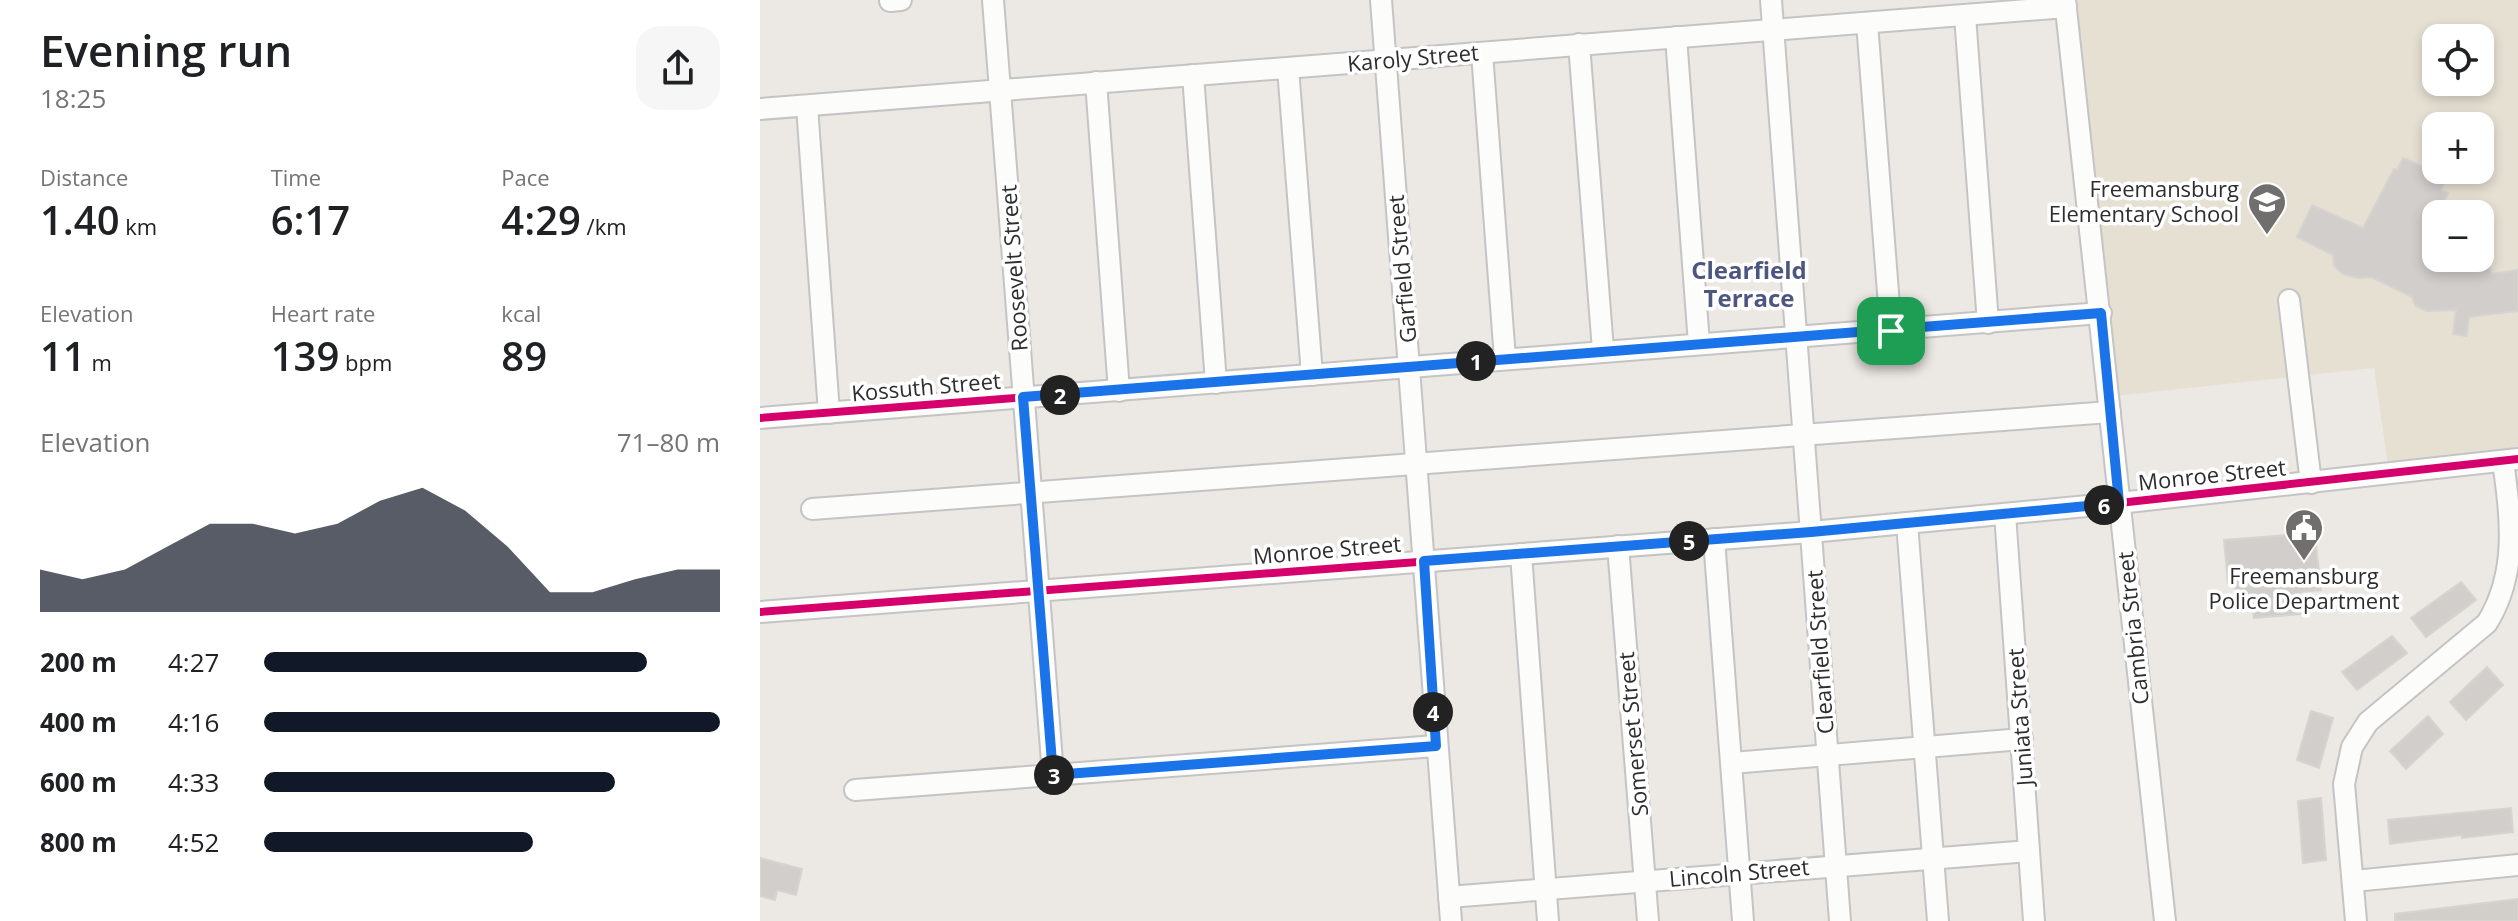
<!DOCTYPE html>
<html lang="en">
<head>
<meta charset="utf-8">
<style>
  :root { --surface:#fff; --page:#f6f6f6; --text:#202124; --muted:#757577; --accent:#111827 }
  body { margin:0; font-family:"Open Sans",sans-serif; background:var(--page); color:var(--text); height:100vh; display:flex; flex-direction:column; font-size:30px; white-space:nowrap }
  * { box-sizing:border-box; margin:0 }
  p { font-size:26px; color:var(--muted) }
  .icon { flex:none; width:44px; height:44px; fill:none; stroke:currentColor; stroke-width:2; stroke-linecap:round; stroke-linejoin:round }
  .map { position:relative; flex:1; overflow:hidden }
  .panel { display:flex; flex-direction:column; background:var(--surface); width:760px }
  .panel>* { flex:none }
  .buttons { position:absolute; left:1662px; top:24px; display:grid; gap:16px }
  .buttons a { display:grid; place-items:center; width:72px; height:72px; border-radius:16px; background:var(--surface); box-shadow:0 4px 12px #0003; font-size:40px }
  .pin { position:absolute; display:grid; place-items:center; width:68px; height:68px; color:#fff; margin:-34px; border-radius:16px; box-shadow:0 4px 12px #0006 }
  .km { position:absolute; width:40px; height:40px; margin:-20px; border-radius:50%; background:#222; color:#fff; font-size:22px; line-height:40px; text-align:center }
  .round { display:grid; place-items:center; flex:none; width:84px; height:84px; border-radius:24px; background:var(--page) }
  .head { display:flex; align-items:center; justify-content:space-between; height:136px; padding:0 40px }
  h1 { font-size:44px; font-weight:600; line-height:60px }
  .metrics { display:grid; grid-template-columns:repeat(3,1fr); gap:12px; height:136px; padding:8px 40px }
  .metrics div { display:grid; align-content:center }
  .metrics b { font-size:40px; font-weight:600 }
  .metrics small { font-size:22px; font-weight:400 }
  .metrics p { font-size:22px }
  .chart { height:224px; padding:16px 40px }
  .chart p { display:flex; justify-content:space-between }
  .chart svg { width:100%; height:144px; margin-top:8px; fill:var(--accent); opacity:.7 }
  ul { padding:0 40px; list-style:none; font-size:26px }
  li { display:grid; grid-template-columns:128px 96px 1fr; align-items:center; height:60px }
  li i { height:20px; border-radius:10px; background:var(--accent) }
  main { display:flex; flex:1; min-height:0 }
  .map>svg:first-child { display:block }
  .education { fill:#e6e0d3; fill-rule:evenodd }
  .building { fill:#d1cecb; stroke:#d7d4d0; stroke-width:2 }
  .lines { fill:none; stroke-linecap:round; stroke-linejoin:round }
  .minor-casing { stroke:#c5c4c5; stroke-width:24 }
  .minor { stroke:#fcfcfb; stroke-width:20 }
  .cycleway-casing { stroke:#fff; stroke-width:13 }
  .cycleway { stroke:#d6006c; stroke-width:8 }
  .route-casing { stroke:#fff; stroke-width:16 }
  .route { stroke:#1a73e8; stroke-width:10 }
  .labels { text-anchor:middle; stroke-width:7; stroke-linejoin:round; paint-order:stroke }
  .street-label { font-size:22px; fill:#2e2e2e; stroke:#fff }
  .poi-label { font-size:22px; fill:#2e2e2e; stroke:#fff; text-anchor:end }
  .neighbourhood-label { font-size:24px; font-weight:bold; fill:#4d5680; stroke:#fff }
</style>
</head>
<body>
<main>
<section class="panel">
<div class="head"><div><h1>Evening run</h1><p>18:25</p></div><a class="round"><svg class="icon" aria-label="share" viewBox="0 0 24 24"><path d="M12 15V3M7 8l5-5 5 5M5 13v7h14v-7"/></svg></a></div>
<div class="metrics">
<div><p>Distance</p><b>1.40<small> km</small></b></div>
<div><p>Time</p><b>6:17</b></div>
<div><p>Pace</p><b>4:29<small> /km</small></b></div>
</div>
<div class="metrics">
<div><p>Elevation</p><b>11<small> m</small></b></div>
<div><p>Heart rate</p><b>139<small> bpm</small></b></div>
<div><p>kcal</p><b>89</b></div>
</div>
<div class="chart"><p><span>Elevation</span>71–80 m</p>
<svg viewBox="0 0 160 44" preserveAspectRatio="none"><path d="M0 44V31L10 34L20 31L30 24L40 17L50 17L60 20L70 17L80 10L90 6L100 13L110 24L120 38L130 38L140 34L150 31L160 31V44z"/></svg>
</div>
<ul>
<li><b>200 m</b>4:27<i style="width:84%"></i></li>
<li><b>400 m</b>4:16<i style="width:100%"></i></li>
<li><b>600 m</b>4:33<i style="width:77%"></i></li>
<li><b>800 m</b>4:52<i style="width:59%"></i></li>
</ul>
</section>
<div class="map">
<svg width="1758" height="921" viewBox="0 0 1758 921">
  <rect width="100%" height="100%" fill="#ece8e4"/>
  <path class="education" d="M1315,0H1758V451L1628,465L1614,368L1355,396ZM1676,38H1720V82H1676ZM1676,126H1720V170H1676ZM1676,214H1720V258H1676Z"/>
  <g class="building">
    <polygon points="1643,158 1687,177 1681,190 1688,193 1668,233 1673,235 1665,257 1691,268 1695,258 1729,258 1731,274 1758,270 1758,311 1709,317 1707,336 1693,334 1696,310 1666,311 1655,305 1652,297 1611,277 1598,278 1583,274 1574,266 1573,255 1537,237 1552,205 1603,228 1634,169 1637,170"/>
    <polygon points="1554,527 1561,590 1540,592 1542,614 1494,618 1490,597 1476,598 1475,583 1468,583 1464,540 1529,535 1528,530"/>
    <polygon points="1701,582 1716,600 1666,637 1651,618"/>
    <polygon points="1632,636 1647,653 1597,690 1582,672"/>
    <polygon points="1727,667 1743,685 1706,720 1690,702"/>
    <polygon points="1551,711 1573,718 1559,768 1537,760"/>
    <polygon points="1668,716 1683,734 1646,769 1630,751"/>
    <polygon points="1561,798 1566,860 1543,863 1538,801"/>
    <polygon points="1751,808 1753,832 1702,838 1702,835 1630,844 1628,820"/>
    <polygon points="0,858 42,869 36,895 17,890 15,900 0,896"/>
    <polygon points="1758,899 1758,921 1635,921 1635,914"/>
  </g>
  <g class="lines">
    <g class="minor-casing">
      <g id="minor">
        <polyline points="233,0 293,775"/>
        <polyline points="621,0 691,921"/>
        <polyline points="1011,0 1080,921"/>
        <polyline points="1305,0 1405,921"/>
        <polyline points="130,1 141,0"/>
        <polyline points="1205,16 1228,323"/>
        <polyline points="1107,23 1131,331"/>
        <polyline points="916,37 939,344"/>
        <polyline points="819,44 843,350"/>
        <polyline points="722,53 745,359"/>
        <polyline points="528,68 552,375"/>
        <polyline points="433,75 456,383"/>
        <polyline points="336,82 359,391"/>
        <polyline points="47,106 69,413"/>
        <polyline points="0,109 1306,7"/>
        <polyline points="1529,300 1551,483"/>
        <polyline points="0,418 1341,313"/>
        <polyline points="52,509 1350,412"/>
        <polyline points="1245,514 1274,921"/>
        <polyline points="1147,523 1178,921"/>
        <polyline points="954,539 983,921"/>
        <polyline points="858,546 888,921"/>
        <polyline points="761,554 788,921"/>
        <polyline points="0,612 1051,532 1359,503 1758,459"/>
        <polyline points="972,763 1262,739"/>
        <polyline points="95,790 676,746"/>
        <polyline points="1594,881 1758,865"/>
        <polyline points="689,897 1269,851"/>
        <path d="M1596,921L1584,784L1592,747L1608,722L1727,623C1758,573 1751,519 1743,461"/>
      </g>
    </g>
    <use href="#minor" class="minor"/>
    <g class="cycleway-casing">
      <g id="cycleway">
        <polyline points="0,418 1341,313"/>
        <polyline points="0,612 1051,532 1359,503 1758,459"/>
      </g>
    </g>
    <use href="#cycleway" class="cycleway"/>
  </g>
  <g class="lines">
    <g class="route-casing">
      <polygon id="route" points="1341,313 1359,503 1051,532 664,561 676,746 293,775 263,397"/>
    </g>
    <use href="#route" class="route"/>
  </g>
  <defs>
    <g id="school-pin" transform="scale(2)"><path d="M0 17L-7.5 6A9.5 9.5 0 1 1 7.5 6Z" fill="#706f6e" stroke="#fff"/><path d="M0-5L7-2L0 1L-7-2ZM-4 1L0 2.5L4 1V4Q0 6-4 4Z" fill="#fff"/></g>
    <g id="civic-pin" transform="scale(2)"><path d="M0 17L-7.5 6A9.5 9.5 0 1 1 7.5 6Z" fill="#706f6e" stroke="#fff"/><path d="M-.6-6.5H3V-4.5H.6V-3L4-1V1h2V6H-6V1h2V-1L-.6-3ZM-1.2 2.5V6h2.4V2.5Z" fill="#fff"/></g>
  </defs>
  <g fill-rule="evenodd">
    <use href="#school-pin" x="1507" y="202"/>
    <use href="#civic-pin" x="1544" y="528"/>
  </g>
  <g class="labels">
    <g class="street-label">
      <text transform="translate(653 58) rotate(-5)" y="8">Karoly Street</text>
      <text transform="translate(254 268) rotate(-94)" y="8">Roosevelt Street</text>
      <text transform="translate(642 269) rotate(-95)" y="8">Garfield Street</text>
      <text transform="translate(166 387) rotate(-5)" y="8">Kossuth Street</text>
      <text transform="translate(1452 475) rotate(-6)" y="8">Monroe Street</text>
      <text transform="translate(567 550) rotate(-5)" y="8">Monroe Street</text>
      <text transform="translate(1373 628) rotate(-96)" y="8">Cambria Street</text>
      <text transform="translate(1060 652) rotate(-94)" y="8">Clearfield Street</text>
      <text transform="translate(1260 717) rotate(-94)" y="8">Juniata Street</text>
      <text transform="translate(873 734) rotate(-95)" y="8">Somerset Street</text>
      <text transform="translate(979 873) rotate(-5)" y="8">Lincoln Street</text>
    </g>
    <g class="poi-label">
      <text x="1479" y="197">Freemansburg<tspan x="1479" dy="25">Elementary School</tspan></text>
      <text x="1544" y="584" text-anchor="middle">Freemansburg<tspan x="1544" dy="25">Police Department</tspan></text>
    </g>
    <g class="neighbourhood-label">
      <text x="989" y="279">Clearfield<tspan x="989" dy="28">Terrace</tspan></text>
    </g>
  </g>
</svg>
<div class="buttons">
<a><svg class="icon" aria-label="locate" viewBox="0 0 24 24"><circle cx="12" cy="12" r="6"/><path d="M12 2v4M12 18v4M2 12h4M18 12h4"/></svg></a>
<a>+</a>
<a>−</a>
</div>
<div class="pin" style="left:1131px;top:331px;background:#1e9e55"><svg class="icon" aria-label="arrive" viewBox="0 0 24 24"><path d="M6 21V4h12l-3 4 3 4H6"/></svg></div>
<b class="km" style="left:716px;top:361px">1</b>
<b class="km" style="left:300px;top:395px">2</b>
<b class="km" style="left:294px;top:775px">3</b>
<b class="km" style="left:673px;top:712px">4</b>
<b class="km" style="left:929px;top:541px">5</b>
<b class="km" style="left:1344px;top:505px">6</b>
</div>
</main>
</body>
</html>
